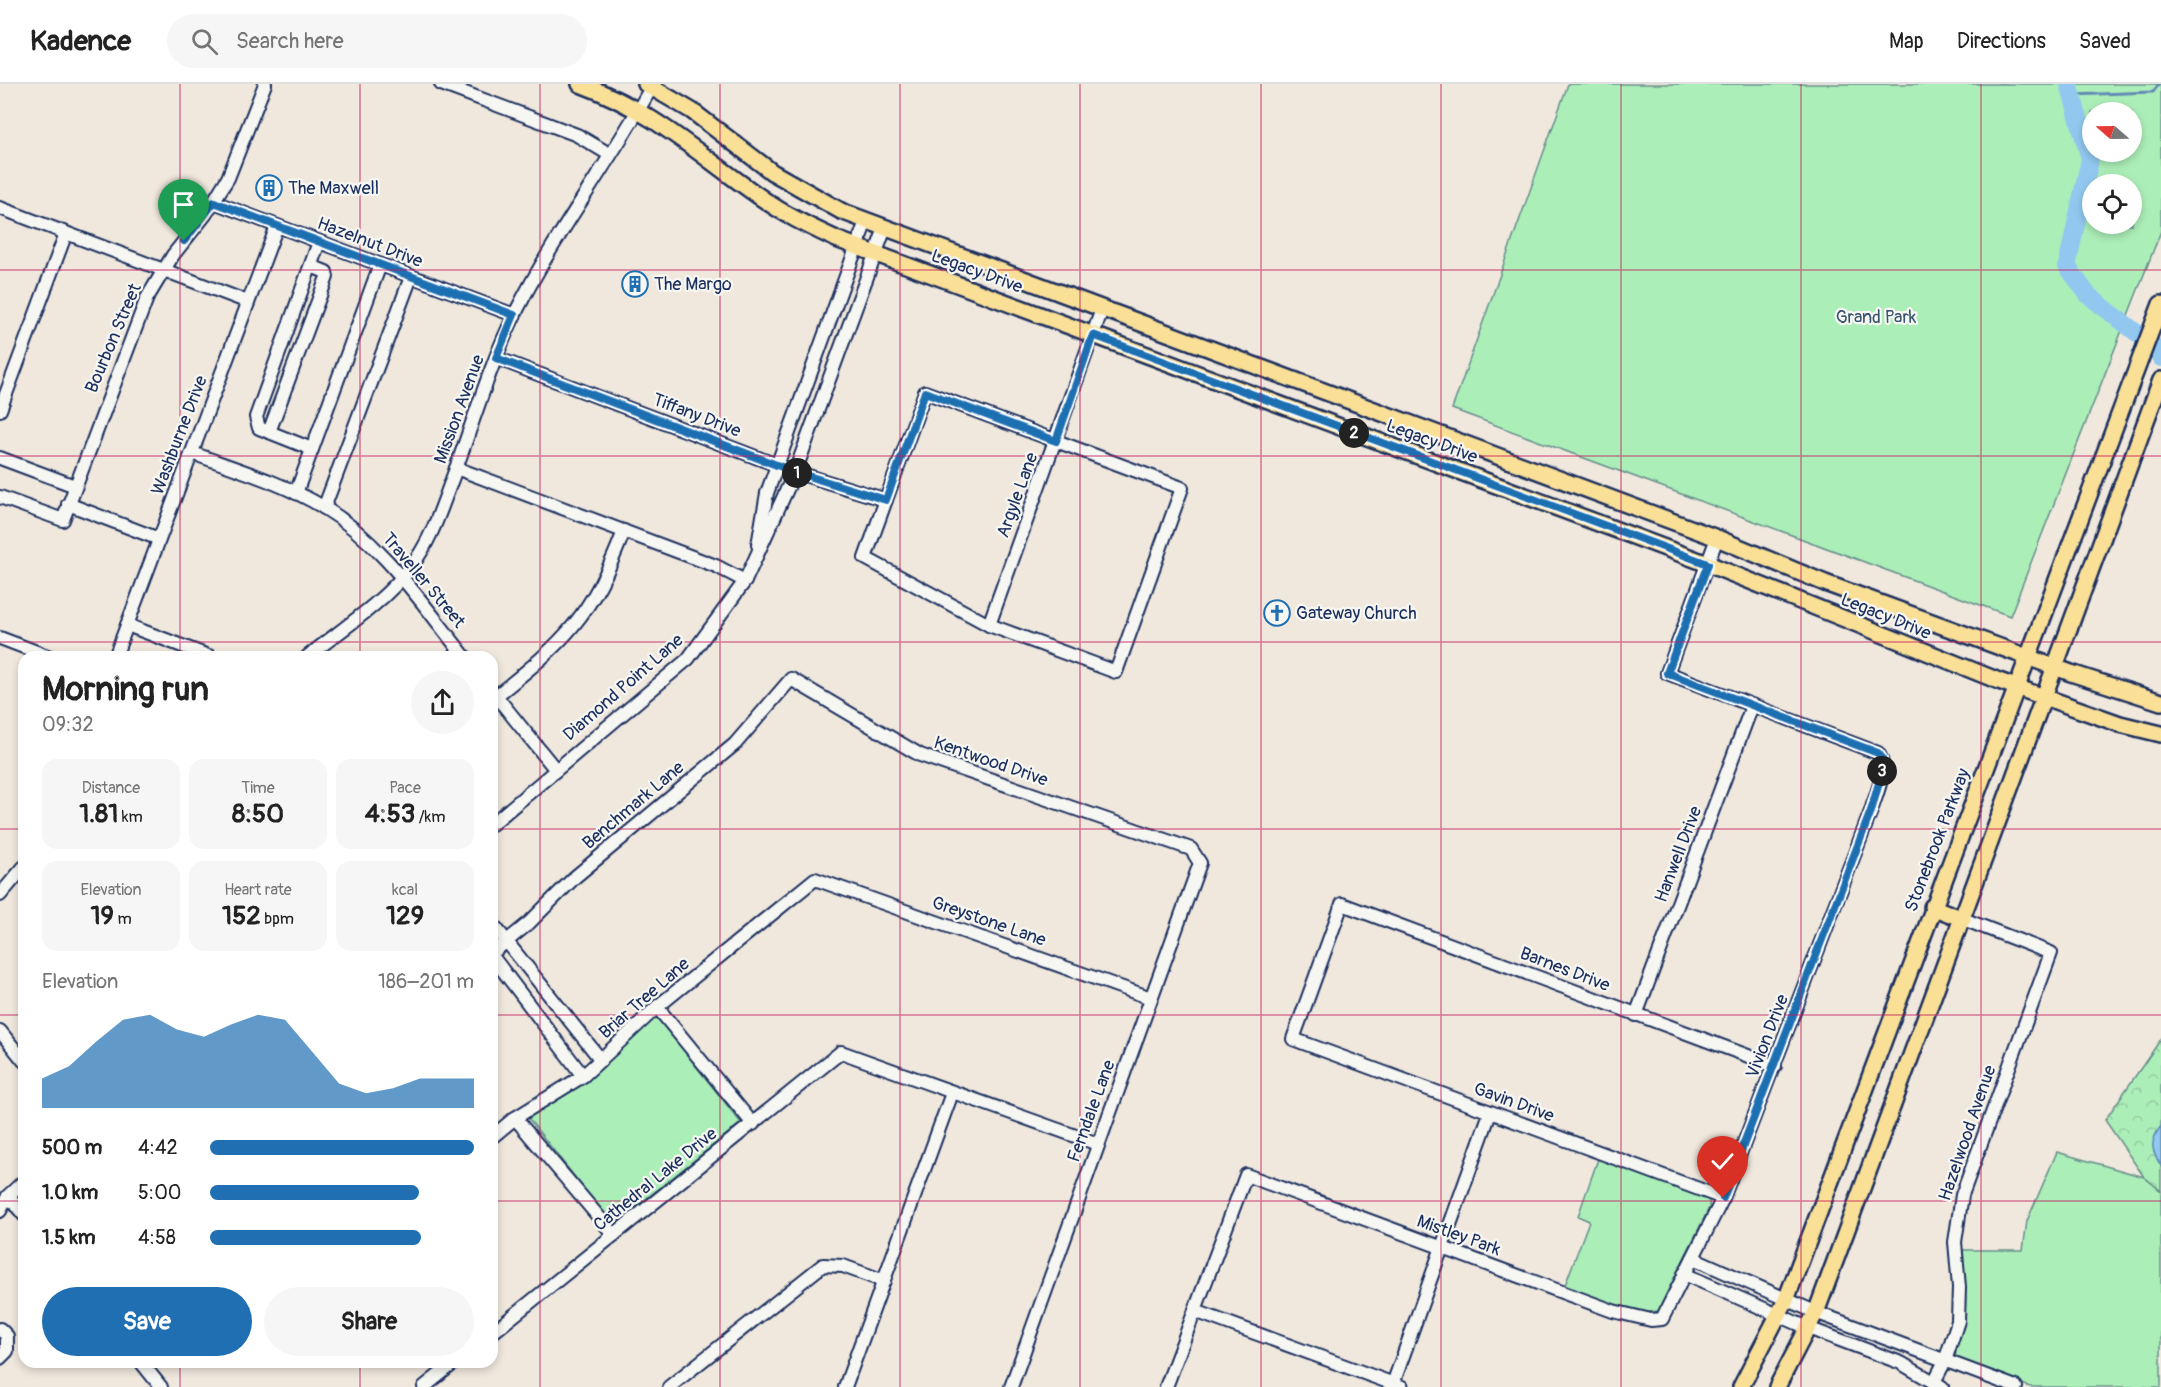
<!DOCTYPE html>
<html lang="en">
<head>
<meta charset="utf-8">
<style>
  :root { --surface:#fff; --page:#f6f6f6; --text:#222; --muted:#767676; --line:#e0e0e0; --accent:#1f6fb2 }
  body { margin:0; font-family:Pangolin,sans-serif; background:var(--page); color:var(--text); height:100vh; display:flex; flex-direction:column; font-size:22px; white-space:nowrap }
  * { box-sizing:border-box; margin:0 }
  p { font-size:20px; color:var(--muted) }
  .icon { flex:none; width:33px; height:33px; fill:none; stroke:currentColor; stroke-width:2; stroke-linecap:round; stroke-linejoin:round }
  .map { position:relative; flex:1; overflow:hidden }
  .details { position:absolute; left:18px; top:567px; width:480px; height:717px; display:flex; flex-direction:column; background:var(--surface); border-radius:18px; box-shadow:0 3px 9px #0003 }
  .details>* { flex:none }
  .needle { width:39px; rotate:290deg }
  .fabs { position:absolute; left:2082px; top:18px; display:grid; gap:12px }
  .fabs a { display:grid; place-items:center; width:60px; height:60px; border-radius:50%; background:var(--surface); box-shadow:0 3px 9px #0003; font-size:30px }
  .pin { position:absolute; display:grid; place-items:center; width:51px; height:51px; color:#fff; margin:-62px -26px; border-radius:50% 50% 50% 0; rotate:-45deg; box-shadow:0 0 6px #0007 }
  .pin .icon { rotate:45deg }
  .km { position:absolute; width:30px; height:30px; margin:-15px; border-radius:50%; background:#222; color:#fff; font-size:16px; line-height:30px; text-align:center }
  .round { display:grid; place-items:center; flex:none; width:63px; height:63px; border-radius:32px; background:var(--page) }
  .overview { display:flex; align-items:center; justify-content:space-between; height:102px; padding:0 24px }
  h1 { font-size:33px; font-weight:700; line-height:45px }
  .figures { display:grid; grid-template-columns:repeat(3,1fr); gap:9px; height:102px; padding:6px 24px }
  .figures div { display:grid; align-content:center; border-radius:15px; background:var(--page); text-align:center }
  .figures b { font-size:26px; font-weight:700 }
  .figures small { font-size:16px; font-weight:400 }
  .figures p { font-size:16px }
  .chart { height:168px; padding:12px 24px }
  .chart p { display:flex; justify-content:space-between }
  .chart svg { width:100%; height:108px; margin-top:6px; fill:var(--accent); opacity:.7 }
  .action { display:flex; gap:12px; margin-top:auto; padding:12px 24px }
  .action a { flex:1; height:69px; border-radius:36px; background:var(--accent); color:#fff; font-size:24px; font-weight:700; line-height:69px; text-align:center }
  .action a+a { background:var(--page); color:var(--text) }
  ul { padding:0 24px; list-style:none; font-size:20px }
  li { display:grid; grid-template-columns:96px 72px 1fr; align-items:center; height:45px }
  li i { height:15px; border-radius:8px; background:var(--accent) }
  header { display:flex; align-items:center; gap:36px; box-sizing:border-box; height:84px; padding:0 30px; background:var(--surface); border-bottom:2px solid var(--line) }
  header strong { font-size:28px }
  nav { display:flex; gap:33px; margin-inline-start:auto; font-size:21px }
  .search { width:420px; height:54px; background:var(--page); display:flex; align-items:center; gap:15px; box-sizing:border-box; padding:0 21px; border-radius:33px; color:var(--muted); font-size:22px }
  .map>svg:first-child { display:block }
  .forest { fill:url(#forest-crowns); stroke:#648e8b; stroke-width:1.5 }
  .park { fill:#aceeb8; stroke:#648e8b; stroke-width:1.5; fill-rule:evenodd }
  .water { fill:#92c8f0; stroke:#628bb6; stroke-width:1.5 }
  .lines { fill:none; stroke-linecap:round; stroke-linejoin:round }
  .stream { stroke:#628bb6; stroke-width:3 }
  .river { stroke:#92c8f0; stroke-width:18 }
  .minor-casing { stroke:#1b2f5e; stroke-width:16 }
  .major-casing { stroke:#1b2f5e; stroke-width:20 }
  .minor { stroke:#f6f6f2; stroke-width:12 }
  .major { stroke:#fadf96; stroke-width:15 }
  .route-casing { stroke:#fff; stroke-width:12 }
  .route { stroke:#1f6fb2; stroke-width:8 }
  .grid { fill:none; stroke:#c2185b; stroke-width:1.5; stroke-opacity:0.55 }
  .labels { text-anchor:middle; stroke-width:4.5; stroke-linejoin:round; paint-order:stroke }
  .poi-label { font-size:18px; fill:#1b2f5e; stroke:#f6f6f2; text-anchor:start }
  .street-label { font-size:18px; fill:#1b2f5e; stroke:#f6f6f2 }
  .park-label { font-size:18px; fill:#385570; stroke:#f6f6f2 }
</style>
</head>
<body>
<header>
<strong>Kadence</strong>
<div class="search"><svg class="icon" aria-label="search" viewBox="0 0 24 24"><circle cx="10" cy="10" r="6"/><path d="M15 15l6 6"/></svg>Search here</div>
<nav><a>Map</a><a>Directions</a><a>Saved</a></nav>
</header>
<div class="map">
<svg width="2161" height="1303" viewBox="0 0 2161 1303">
  <defs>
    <pattern id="forest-crowns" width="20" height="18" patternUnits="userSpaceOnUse" patternTransform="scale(1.5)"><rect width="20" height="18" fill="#aceeb8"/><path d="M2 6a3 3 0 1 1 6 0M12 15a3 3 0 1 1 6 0" fill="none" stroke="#93cca1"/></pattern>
  </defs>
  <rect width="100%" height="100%" fill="#f0e8dd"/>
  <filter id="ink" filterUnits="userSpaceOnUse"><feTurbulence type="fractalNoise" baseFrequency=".0167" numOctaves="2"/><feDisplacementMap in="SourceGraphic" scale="12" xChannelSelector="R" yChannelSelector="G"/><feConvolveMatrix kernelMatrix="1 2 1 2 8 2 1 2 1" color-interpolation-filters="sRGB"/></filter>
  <g filter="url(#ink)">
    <polygon class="forest" points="2161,955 2161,1107 2144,1093 2105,1036"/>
    <g class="park">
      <path d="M1568,0H2161V147L2010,532L1452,325ZM2092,28H2132V68H2092ZM2092,100H2132V140H2092Z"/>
      <polygon points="656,931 741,1039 613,1141 528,1034 598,988"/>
      <path d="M2057,1068L2144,1093L2161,1107V1303H2030L1957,1276C1952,1263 1961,1250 1964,1236C1968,1214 1963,1189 1960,1166H2023L2027,1137Z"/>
      <polygon points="1598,1075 1709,1116 1709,1124 1658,1227 1641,1229 1564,1204 1589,1137 1578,1132"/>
    </g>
    <path class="water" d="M2161,1042V1082C2151,1065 2149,1058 2161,1042Z"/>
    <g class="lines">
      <polyline class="stream" points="2072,11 2153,8 2159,0"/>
      <polyline class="river" points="2069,0 2090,75 2067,182 2088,211 2156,264 2161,274"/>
      <g class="minor-casing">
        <g id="minor">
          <polyline points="441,0 577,51 609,70"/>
          <polyline points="214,118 514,231"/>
          <polyline points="0,124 248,218"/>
          <polyline points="496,274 795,388 886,416"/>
          <polygon points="925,308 1182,404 1116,588 989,541 865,474"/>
          <polyline points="0,326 66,149"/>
          <polyline points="269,348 327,193 326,188 311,182"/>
          <polyline points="312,365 259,344 256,333 319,158"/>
          <path d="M192,369C236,385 283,399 323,423C383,459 422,520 465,573"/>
          <polyline points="0,374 75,402"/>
          <polyline points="456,384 716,482 745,497"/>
          <polyline points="296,409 380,181"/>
          <polyline points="0,413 63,436 147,214 173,171 205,131 228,94 265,0"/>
          <polyline points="68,420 159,455"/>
          <polyline points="324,424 411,193"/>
          <polyline points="758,461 767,409 866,137"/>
          <polyline points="127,541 211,573"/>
          <polyline points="989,541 1102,225"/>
          <polyline points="0,554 50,573"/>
          <polyline points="115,573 277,142"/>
          <path d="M307,573C342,545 383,519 410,484C430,459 440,428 451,398C473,340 490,279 518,224C557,147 610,78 652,2"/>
          <polyline points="492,607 556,686"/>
          <path d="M496,612C565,557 592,532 624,447"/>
          <polyline points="492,740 688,575 745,497 795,388 885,144"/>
          <polyline points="0,811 24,783"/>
          <polyline points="492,839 601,976"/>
          <polyline points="492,869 529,839 575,793 735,660 791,595 920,671 1191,765 1200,779 1011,1303"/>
          <polyline points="492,872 583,992"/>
          <polyline points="657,923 753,1040"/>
          <polyline points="1636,931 1752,622"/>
          <polyline points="0,947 24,977"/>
          <polyline points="515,1034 614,1151"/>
          <polyline points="492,1053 515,1034 583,992 657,923 815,795 1151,914"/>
          <polyline points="8,1112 24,1131"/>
          <polyline points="1723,1114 1293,955 1342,820 1775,982"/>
          <polyline points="0,1127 8,1112 24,1097"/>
          <polyline points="1693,1174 1815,1228 2016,1303"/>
          <polyline points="1684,1190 1808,1244 1901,1279 1942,1303"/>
          <polyline points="1195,1227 1402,1303"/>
          <polyline points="0,1245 7,1252 7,1267 0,1274"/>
          <polyline points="492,1249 841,968 1098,1060"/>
          <polyline points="141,1278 161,1303"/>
          <polyline points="1934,1298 1945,1277 1958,1237 1959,1203 1955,1158 1962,1111 2051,869 1963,835"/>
          <polyline points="1393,1300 1490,1029"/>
          <polyline points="424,1303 455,1278"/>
          <polyline points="669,1303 823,1181 843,1182 884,1197"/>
          <polyline points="845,1303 952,1009"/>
          <path d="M1166,1303L1246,1091L1613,1227L1651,1236L1662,1235L1723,1114L1871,727C1876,710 1889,685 1878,669L1667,589L1717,454"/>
        </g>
      </g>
      <g class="major-casing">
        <g id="major">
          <path d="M580,0C655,27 700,72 763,115C785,131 811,143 836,155L1708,480L1999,597L2120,640L2161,650"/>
          <polyline points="646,0 692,27 772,88 841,127 1717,454 1825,499 2071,589 2161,618"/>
          <polyline points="1932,823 1963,835"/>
          <polyline points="1741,1303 1786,1216 2161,220"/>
          <polyline points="1777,1303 1817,1226 2161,296"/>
        </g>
      </g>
      <use href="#minor" class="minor"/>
      <use href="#major" class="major"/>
    </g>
  </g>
  <g class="lines" filter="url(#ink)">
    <g class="route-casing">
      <polyline id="route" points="184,157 214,118 514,231 496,274 795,388 886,416 925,308 1056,357 1093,251 1708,480 1667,589 1878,669 1882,674 1882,688 1871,727 1723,1114"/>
    </g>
    <use href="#route" class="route"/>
  </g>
  <path class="grid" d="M180,0V573M360,0V573M540,0V1303M720,0V1303M900,0V1303M1080,0V1303M1261,0V1303M1441,0V1303M1621,0V1303M1801,0V1303M1981,0V1303M0,186H2161M0,372H2161M0,558H2161M0,745H24M492,745H2161M0,931H24M492,931H2161M0,1117H24M492,1117H2161M180,1278V1303M360,1278V1303"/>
  <defs>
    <g id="building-ring" transform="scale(1.35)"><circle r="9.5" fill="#f6f6f2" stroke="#1f6fb2" stroke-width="1.5"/><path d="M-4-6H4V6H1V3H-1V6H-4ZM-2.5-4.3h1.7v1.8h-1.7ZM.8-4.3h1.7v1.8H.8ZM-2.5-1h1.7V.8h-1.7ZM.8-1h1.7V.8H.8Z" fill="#1f6fb2"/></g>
    <g id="church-ring" transform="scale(1.35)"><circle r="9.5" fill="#f6f6f2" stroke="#1f6fb2" stroke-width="1.5"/><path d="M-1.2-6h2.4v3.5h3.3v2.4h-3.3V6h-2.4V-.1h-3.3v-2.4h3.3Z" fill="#1f6fb2"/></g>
  </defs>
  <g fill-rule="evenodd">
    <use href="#building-ring" x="269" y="104"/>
    <use href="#building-ring" x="635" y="200"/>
    <use href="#church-ring" x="1277" y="529"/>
  </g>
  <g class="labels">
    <g class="poi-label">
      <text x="288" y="110">The Maxwell</text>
      <text x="654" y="206">The Margo</text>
      <text x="1296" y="535">Gateway Church</text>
    </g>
    <g class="street-label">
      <text transform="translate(370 158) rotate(21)" y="6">Hazelnut Drive</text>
      <text transform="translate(977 187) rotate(20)" y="6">Legacy Drive</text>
      <text transform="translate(113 254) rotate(-67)" y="6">Bourbon Street</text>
      <text transform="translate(459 325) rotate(-70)" y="6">Mission Avenue</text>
      <text transform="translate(697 331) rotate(21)" y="6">Tiffany Drive</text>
      <text transform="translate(179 351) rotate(-69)" y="6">Washburne Drive</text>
      <text transform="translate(1432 357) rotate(20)" y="6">Legacy Drive</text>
      <text transform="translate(1017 411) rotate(-70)" y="6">Argyle Lane</text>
      <text transform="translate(424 496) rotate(50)" y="6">Traveller Street</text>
      <text transform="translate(1886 532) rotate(22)" y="6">Legacy Drive</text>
      <text transform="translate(623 603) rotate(-41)" y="6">Diamond Point Lane</text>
      <text transform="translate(991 677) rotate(19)" y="6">Kentwood Drive</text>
      <text transform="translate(633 721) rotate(-40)" y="6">Benchmark Lane</text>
      <text transform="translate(1937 756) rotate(-69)" y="6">Stonebrook Parkway</text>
      <text transform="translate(1678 770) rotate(-69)" y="6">Hanwell Drive</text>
      <text transform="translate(989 837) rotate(19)" y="6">Greystone Lane</text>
      <text transform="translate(1565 885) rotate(21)" y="6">Barnes Drive</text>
      <text transform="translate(644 914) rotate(-41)" y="6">Briar Tree Lane</text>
      <text transform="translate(1767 952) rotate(-69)" y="6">Vivion Drive</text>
      <text transform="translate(1514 1018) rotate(20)" y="6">Gavin Drive</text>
      <text transform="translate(1091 1027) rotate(-70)" y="6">Ferndale Lane</text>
      <text transform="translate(1967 1049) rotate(-71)" y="6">Hazelwood Avenue</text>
      <text transform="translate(655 1095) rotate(-39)" y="6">Cathedral Lake Drive</text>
      <text transform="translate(1459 1151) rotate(20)" y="6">Mistley Park</text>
    </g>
    <g class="park-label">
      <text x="1876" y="239">Grand Park</text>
    </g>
  </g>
</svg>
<div class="fabs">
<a><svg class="needle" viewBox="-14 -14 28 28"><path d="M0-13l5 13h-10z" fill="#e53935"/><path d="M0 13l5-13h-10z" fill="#767676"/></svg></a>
<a><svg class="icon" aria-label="locate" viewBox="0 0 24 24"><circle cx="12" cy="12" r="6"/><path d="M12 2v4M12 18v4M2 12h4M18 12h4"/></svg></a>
</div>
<div class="pin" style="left:184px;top:157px;background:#1e9e55"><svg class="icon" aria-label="arrive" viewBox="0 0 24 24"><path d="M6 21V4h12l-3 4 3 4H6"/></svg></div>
<div class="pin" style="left:1723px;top:1114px;background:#d93025"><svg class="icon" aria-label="check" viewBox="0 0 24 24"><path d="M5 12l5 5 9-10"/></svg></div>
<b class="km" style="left:797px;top:389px">1</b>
<b class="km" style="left:1354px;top:349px">2</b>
<b class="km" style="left:1882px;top:687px">3</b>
<section class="details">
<div class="overview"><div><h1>Morning run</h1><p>09:32</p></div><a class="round"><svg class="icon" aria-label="share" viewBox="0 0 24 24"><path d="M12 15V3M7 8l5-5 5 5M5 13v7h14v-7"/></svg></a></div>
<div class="figures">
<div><p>Distance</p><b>1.81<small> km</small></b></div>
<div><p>Time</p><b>8:50</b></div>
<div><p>Pace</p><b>4:53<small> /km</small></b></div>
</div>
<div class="figures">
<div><p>Elevation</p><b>19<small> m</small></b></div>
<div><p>Heart rate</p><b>152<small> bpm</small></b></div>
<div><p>kcal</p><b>129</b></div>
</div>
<div class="chart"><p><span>Elevation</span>186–201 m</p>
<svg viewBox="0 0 160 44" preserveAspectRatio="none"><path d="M0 44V32L10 27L20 17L30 8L40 6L50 12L60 15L70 10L80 6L90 8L100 21L110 34L120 38L130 36L140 32L150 32L160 32V44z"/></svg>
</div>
<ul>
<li><b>500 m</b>4:42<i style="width:100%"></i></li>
<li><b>1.0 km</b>5:00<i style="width:79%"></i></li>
<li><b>1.5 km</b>4:58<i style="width:80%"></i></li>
</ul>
<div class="action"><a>Save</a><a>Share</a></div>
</section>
</div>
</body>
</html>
